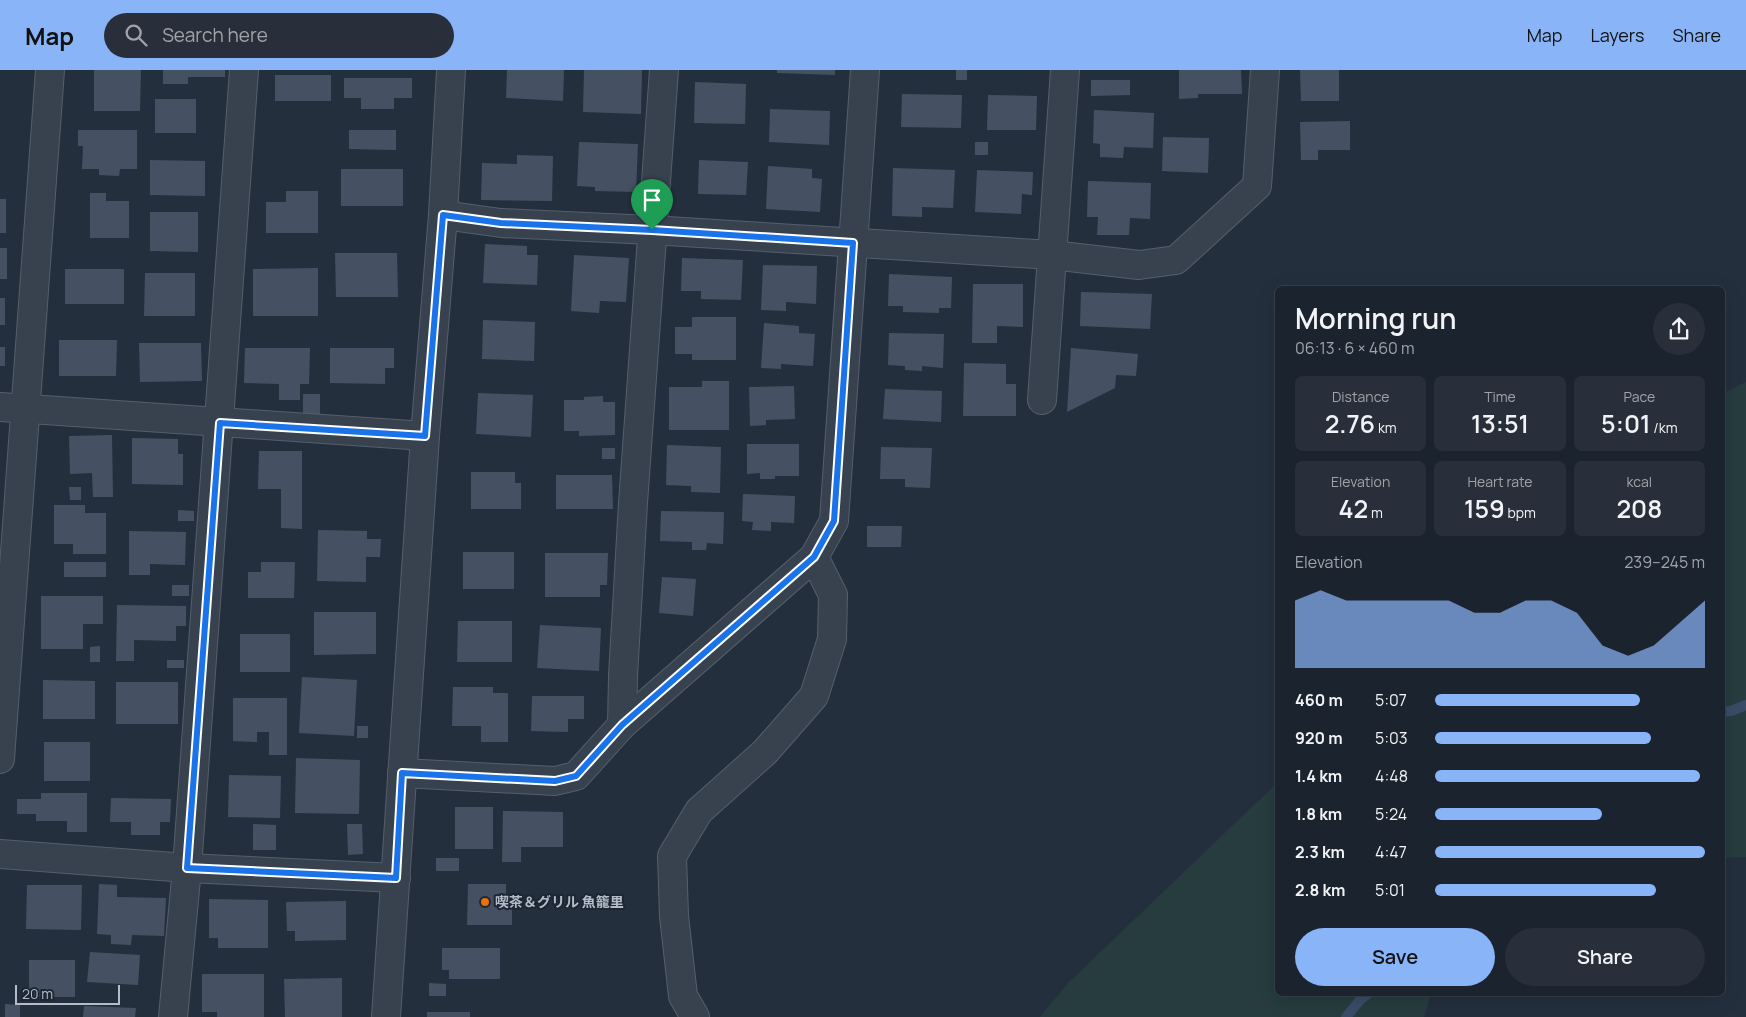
<!DOCTYPE html>
<html lang="en">
<head>
<meta charset="utf-8">
<style>
  :root { --surface:#1b232e; --page:#282f3a; --text:#f1f3f6; --muted:#a0a4aa; --line:#39404a; --accent:#8ab4f8 }
  body { margin:0; font-family:Manrope,"Noto Sans JP",sans-serif; background:var(--page); color:var(--text); height:100vh; display:flex; flex-direction:column; font-size:19px; white-space:nowrap }
  * { box-sizing:border-box; margin:0 }
  p { font-size:16px; color:var(--muted) }
  .icon { flex:none; width:28px; height:28px; fill:none; stroke:currentColor; stroke-width:2; stroke-linecap:round; stroke-linejoin:round }
  .map { position:relative; flex:1; overflow:hidden }
  .sheet { position:absolute; left:1275px; top:216px; width:450px; height:710px; display:flex; flex-direction:column; background:var(--surface); border-radius:8px; box-shadow:0 5px 20px #0002,0 0 0 1px var(--line) }
  .sheet>* { flex:none }
  .scale { position:absolute; left:15px; bottom:12px; width:105px; box-sizing:border-box; padding-left:5px; border:2px solid #b4bcc9; border-top:0; font-size:14px; line-height:18px; white-space:nowrap; color:#b4bcc9; -webkit-text-stroke:4px #1d2633; paint-order:stroke }
  .pin { position:absolute; display:grid; place-items:center; width:42px; height:42px; color:#fff; margin:-51px -21px; border-radius:50% 50% 50% 0; rotate:-45deg; box-shadow:0 0 5px #0007 }
  .pin .icon { rotate:45deg }
  .round { display:grid; place-items:center; flex:none; width:52px; height:52px; border-radius:26px; background:var(--page) }
  .summary { display:flex; align-items:center; justify-content:space-between; height:85px; padding:0 20px }
  h1 { font-size:28px; font-weight:600; line-height:38px }
  .metrics { display:grid; grid-template-columns:repeat(3,1fr); gap:8px; height:85px; padding:5px 20px }
  .metrics div { display:grid; align-content:center; border-radius:8px; background:var(--page); text-align:center }
  .metrics b { font-size:25px; font-weight:600 }
  .metrics small { font-size:14px; font-weight:400 }
  .metrics p { font-size:14px }
  .chart { height:140px; padding:10px 20px }
  .chart p { display:flex; justify-content:space-between }
  .chart svg { width:100%; height:90px; margin-top:5px; fill:var(--accent); opacity:.7 }
  .cta { display:flex; gap:10px; margin-top:auto; padding:10px 20px }
  .cta a { flex:1; height:58px; border-radius:30px; background:var(--accent); color:#111; font-size:20px; font-weight:600; line-height:58px; text-align:center }
  .cta a+a { background:var(--page); color:var(--text) }
  ul { padding:0 20px; list-style:none; font-size:16px }
  li { display:grid; grid-template-columns:80px 60px 1fr; align-items:center; height:38px }
  li i { height:12px; border-radius:6px; background:var(--accent) }
  header { display:flex; align-items:center; gap:30px; box-sizing:border-box; height:70px; padding:0 25px; background:var(--accent); color:#111 }
  header strong { font-size:24px }
  nav { display:flex; gap:28px; margin-inline-start:auto; font-size:18px }
  .search { width:350px; height:45px; background:var(--page); display:flex; align-items:center; gap:12px; box-sizing:border-box; padding:0 18px; border-radius:28px; color:var(--muted); font-size:19px }
  .map>svg:first-child { display:block }
  .green { fill:#263c3f }
  .lines { fill:none; stroke-linecap:round; stroke-linejoin:round }
  .stream { stroke:#394c67; stroke-width:10 }
  .building { fill:#455162 }
  .minor-casing { stroke:#565f6c; stroke-width:30 }
  .tertiary-casing { stroke:#565f6c; stroke-width:30 }
  .minor { stroke:#38414e; stroke-width:28 }
  .tertiary { stroke:#38414e; stroke-width:28 }
  .route-casing { stroke:#fff; stroke-width:10 }
  .route { stroke:#1a73e8; stroke-width:6 }
  .food-dot { fill:#e8710a; stroke:#1d2633; stroke-width:2 }
  .labels { text-anchor:middle; stroke-width:4; stroke-linejoin:round; paint-order:stroke }
  .poi-label { font-size:14px; font-weight:bold; fill:#b4bcc9; stroke:#1d2633; text-anchor:start }
</style>
</head>
<body>
<header>
<strong>Map</strong>
<div class="search"><svg class="icon" aria-label="search" viewBox="0 0 24 24"><circle cx="10" cy="10" r="6"/><path d="M15 15l6 6"/></svg>Search here</div>
<nav><a>Map</a><a>Layers</a><a>Share</a></nav>
</header>
<div class="map">
<svg width="1746" height="947" viewBox="0 0 1746 947">
  <rect width="100%" height="100%" fill="#242f3e"/>
  <g class="green">
    <polygon points="1746,312 1746,787 1723,788 1723,323"/>
    <polygon points="1277,713 1278,924 1431,924 1424,947 1040,947 1067,914"/>
  </g>
  <g class="lines">
    <g class="stream">
      <polyline points="1722,642 1731,641 1746,635"/>
      <polyline points="1346,947 1361,929 1368,924"/>
    </g>
  </g>
  <g class="building">
    <polygon points="94,0 141,0 140,41 94,41"/>
    <polygon points="163,0 225,0 225,7 188,7 188,14 163,14"/>
    <polygon points="507,0 564,0 563,31 506,28"/>
    <polygon points="584,0 642,0 641,44 583,42"/>
    <polygon points="777,0 835,0 835,5 777,3"/>
    <rect x="956" y="0" width="11" height="10"/>
    <polygon points="1179,0 1241,0 1242,24 1198,24 1198,28 1179,29"/>
    <polygon points="1300,0 1339,0 1339,31 1301,31"/>
    <rect x="275" y="5" width="56" height="26"/>
    <polygon points="344,8 412,8 412,28 394,28 394,39 361,39 361,28 344,28"/>
    <polygon points="1091,10 1130,10 1130,25 1091,26"/>
    <polygon points="695,12 746,14 745,54 694,53"/>
    <polygon points="902,24 962,25 961,58 901,57"/>
    <polygon points="988,25 1037,26 1036,60 987,60"/>
    <rect x="155" y="29" width="41" height="34"/>
    <polygon points="770,39 830,41 829,75 769,72"/>
    <polygon points="1094,40 1154,43 1153,78 1124,77 1123,88 1100,87 1100,74 1093,73"/>
    <polygon points="1350,51 1350,80 1318,80 1318,90 1301,90 1300,52"/>
    <polygon points="78,60 137,60 137,99 120,99 119,106 99,105 99,99 82,99 83,76 78,76"/>
    <polygon points="349,60 396,60 396,80 349,79"/>
    <polygon points="1163,67 1209,68 1208,103 1162,101"/>
    <polygon points="579,72 638,74 636,122 595,121 595,117 577,116"/>
    <rect x="975" y="72" width="13" height="13"/>
    <polygon points="517,85 553,86 552,131 481,130 482,93 517,94"/>
    <polygon points="150,90 205,91 205,126 150,125"/>
    <polygon points="699,90 748,92 746,125 698,124"/>
    <polygon points="768,96 812,99 812,108 822,109 820,142 766,139"/>
    <polygon points="893,98 955,100 953,138 922,137 922,147 892,146"/>
    <rect x="341" y="99" width="62" height="37"/>
    <polygon points="977,100 1033,102 1032,125 1022,124 1021,144 975,142"/>
    <polygon points="1088,111 1151,113 1150,149 1130,148 1129,165 1097,165 1098,147 1087,147"/>
    <polygon points="286,121 318,121 318,163 266,163 266,132 286,132"/>
    <polygon points="90,123 106,123 106,131 129,131 129,168 90,168"/>
    <rect x="0" y="129" width="6" height="34"/>
    <polygon points="150,142 198,142 198,182 150,181"/>
    <polygon points="485,174 527,176 527,185 538,185 537,215 483,213"/>
    <rect x="0" y="178" width="7" height="31"/>
    <polygon points="335,183 397,183 398,227 336,227"/>
    <polygon points="574,185 629,188 626,232 600,231 599,243 571,241"/>
    <polygon points="682,188 743,190 741,230 701,229 701,221 681,221"/>
    <polygon points="763,195 817,196 816,234 786,232 786,241 761,240"/>
    <polygon points="318,198 318,246 253,246 253,199"/>
    <rect x="65" y="199" width="59" height="35"/>
    <polygon points="145,203 195,203 195,246 144,246"/>
    <polygon points="889,204 952,207 951,238 939,238 939,243 903,242 903,236 888,236"/>
    <polygon points="973,214 1023,214 1023,257 997,256 997,273 972,273"/>
    <polygon points="1081,222 1152,224 1150,259 1080,256"/>
    <rect x="0" y="228" width="5" height="27"/>
    <polygon points="692,247 736,247 736,290 692,290 692,284 675,284 675,257 692,257"/>
    <polygon points="483,250 535,252 534,291 482,289"/>
    <polygon points="764,253 799,256 799,263 815,264 813,296 781,294 781,299 761,298"/>
    <polygon points="889,263 944,264 943,298 922,296 922,301 905,300 905,296 888,295"/>
    <polygon points="59,270 117,270 116,306 59,306"/>
    <polygon points="139,273 201,273 202,311 140,312"/>
    <rect x="0" y="277" width="5" height="19"/>
    <polygon points="245,278 310,278 309,314 300,314 300,330 279,330 279,314 244,313"/>
    <polygon points="330,278 394,278 394,298 385,298 385,314 330,313"/>
    <polygon points="1071,278 1138,284 1136,306 1116,305 1115,318 1067,342"/>
    <polygon points="964,293 1006,294 1006,314 1016,314 1016,346 963,346"/>
    <polygon points="702,311 729,311 729,360 669,360 669,317 702,317"/>
    <polygon points="794,316 795,349 766,350 766,355 750,356 749,317"/>
    <polygon points="885,319 942,321 941,352 883,349"/>
    <polygon points="478,323 533,325 531,367 476,364"/>
    <rect x="303" y="324" width="17" height="21"/>
    <polygon points="603,326 603,332 615,332 615,365 579,366 579,361 564,361 564,330 584,330 584,327"/>
    <polygon points="112,365 113,427 93,427 92,403 70,404 69,366"/>
    <polygon points="132,368 178,369 178,384 183,384 183,415 132,414"/>
    <polygon points="747,374 799,374 799,406 775,406 775,409 760,409 760,403 747,404"/>
    <polygon points="667,375 721,377 720,423 691,422 691,416 666,415"/>
    <polygon points="881,377 932,378 930,418 905,417 905,409 880,409"/>
    <rect x="602" y="378" width="13" height="11"/>
    <polygon points="259,381 302,381 302,459 281,458 281,419 258,419"/>
    <polygon points="471,402 515,402 515,413 521,413 521,439 471,439"/>
    <polygon points="556,405 612,405 613,439 556,439"/>
    <polygon points="69,417 81,417 81,430 70,430"/>
    <polygon points="743,424 795,426 794,453 771,452 771,461 752,460 753,452 742,451"/>
    <polygon points="54,435 85,435 85,443 106,443 106,484 73,484 73,474 54,474"/>
    <polygon points="178,440 194,441 194,451 178,451"/>
    <polygon points="661,441 724,442 723,474 707,473 706,480 692,480 692,472 660,471"/>
    <polygon points="867,456 902,456 901,477 867,477"/>
    <polygon points="318,460 367,461 367,469 381,469 380,487 366,487 366,512 317,511"/>
    <polygon points="129,461 186,462 185,495 150,494 150,505 129,505"/>
    <rect x="463" y="482" width="51" height="37"/>
    <polygon points="545,483 608,483 607,515 600,515 600,527 545,527"/>
    <rect x="64" y="492" width="42" height="15"/>
    <polygon points="261,492 295,492 294,528 248,528 248,502 261,502"/>
    <polygon points="662,507 696,509 693,546 659,543"/>
    <rect x="172" y="515" width="17" height="11"/>
    <polygon points="41,526 103,526 103,554 83,554 83,579 41,579"/>
    <polygon points="117,535 186,536 186,556 176,556 176,571 134,570 134,591 116,591"/>
    <polygon points="314,542 376,542 376,584 314,585"/>
    <polygon points="458,551 512,551 512,592 457,592"/>
    <polygon points="540,555 601,558 599,601 537,598"/>
    <rect x="240" y="564" width="50" height="38"/>
    <polygon points="100,576 100,592 90,592 90,577"/>
    <rect x="167" y="590" width="17" height="8"/>
    <polygon points="302,607 357,610 354,666 299,663"/>
    <polygon points="43,610 95,611 95,649 43,649"/>
    <rect x="116" y="612" width="62" height="42"/>
    <polygon points="453,617 493,617 493,623 508,623 508,672 481,672 481,656 452,656"/>
    <polygon points="532,626 584,626 584,649 568,649 568,662 531,661"/>
    <polygon points="233,628 287,628 287,685 269,685 269,662 257,662 257,672 233,671"/>
    <rect x="357" y="656" width="11" height="12"/>
    <rect x="44" y="672" width="46" height="39"/>
    <polygon points="296,688 360,690 359,744 295,743"/>
    <polygon points="229,705 281,706 280,748 228,747"/>
    <polygon points="41,723 87,723 87,762 67,762 67,751 36,751 36,744 17,744 17,729 41,729"/>
    <polygon points="111,728 171,729 170,752 160,752 160,765 131,765 131,752 110,752"/>
    <rect x="455" y="737" width="38" height="42"/>
    <polygon points="503,741 563,742 563,777 521,777 521,792 502,792"/>
    <polygon points="253,754 276,755 276,780 253,780"/>
    <polygon points="347,754 362,754 363,784 348,785"/>
    <rect x="436" y="788" width="23" height="13"/>
    <polygon points="99,814 117,815 117,827 166,828 164,866 132,865 131,875 111,874 111,865 97,864"/>
    <polygon points="468,814 506,814 506,834 512,834 512,855 467,855"/>
    <polygon points="27,815 82,815 81,860 26,859"/>
    <polygon points="209,829 268,830 268,878 218,878 218,868 209,868"/>
    <polygon points="346,831 346,870 295,871 295,861 287,861 286,832"/>
    <polygon points="442,878 500,878 500,909 449,909 449,900 442,900"/>
    <polygon points="90,882 140,885 138,915 87,912"/>
    <rect x="29" y="890" width="46" height="37"/>
    <polygon points="202,904 264,904 264,947 217,947 217,942 202,942"/>
    <polygon points="342,908 342,947 285,947 284,909"/>
    <polygon points="429,913 446,914 446,926 429,926"/>
    <polygon points="5,934 20,935 20,947 5,947"/>
    <polygon points="84,936 136,938 135,947 83,947"/>
    <rect x="427" y="942" width="43" height="5"/>
  </g>
  <g class="lines">
    <g class="minor-casing">
      <g id="minor">
        <polyline points="443,145 501,153 651,160 1052,185 1139,195 1176,190 1257,116 1265,0"/>
        <polyline points="1042,330 1065,0"/>
        <polyline points="0,337 425,366"/>
        <polyline points="622,655 623,606 633,433 664,0"/>
        <polyline points="0,689 50,0"/>
        <polyline points="0,784 187,798 396,808"/>
        <polyline points="173,947 187,798 244,0"/>
        <polyline points="695,947 683,926 674,846 672,786 699,741 765,682 814,626 832,569 833,525 814,487"/>
      </g>
    </g>
    <g class="tertiary-casing">
      <g id="tertiary">
        <polyline points="402,703 555,711 576,706 622,655 814,487 834,451 865,0"/>
        <polyline points="386,947 425,366 443,145 451,0"/>
      </g>
    </g>
    <use href="#minor" class="minor"/>
    <use href="#tertiary" class="tertiary"/>
  </g>
  <g class="lines">
    <g class="route-casing">
      <polygon id="route" points="443,145 501,153 652,160 853,173 834,451 814,487 622,655 576,706 555,711 402,703 396,808 187,798 220,353 425,366"/>
    </g>
    <use href="#route" class="route"/>
  </g>
  <circle class="food-dot" cx="485" cy="832" r="5"/>
  <g class="labels">
    <g class="poi-label">
      <text x="495" y="837">喫茶＆グリル 魚籠里</text>
    </g>
  </g>
</svg>
<div class="scale">20 m</div>
<div class="pin" style="left:652px;top:160px;background:#1e9e55"><svg class="icon" aria-label="arrive" viewBox="0 0 24 24"><path d="M6 21V4h12l-3 4 3 4H6"/></svg></div>
<section class="sheet">
<div class="summary"><div><h1>Morning run</h1><p>06:13 · 6 × 460 m</p></div><a class="round"><svg class="icon" aria-label="share" viewBox="0 0 24 24"><path d="M12 15V3M7 8l5-5 5 5M5 13v7h14v-7"/></svg></a></div>
<div class="metrics">
<div><p>Distance</p><b>2.76<small> km</small></b></div>
<div><p>Time</p><b>13:51</b></div>
<div><p>Pace</p><b>5:01<small> /km</small></b></div>
</div>
<div class="metrics">
<div><p>Elevation</p><b>42<small> m</small></b></div>
<div><p>Heart rate</p><b>159<small> bpm</small></b></div>
<div><p>kcal</p><b>208</b></div>
</div>
<div class="chart"><p><span>Elevation</span>239–245 m</p>
<svg viewBox="0 0 160 44" preserveAspectRatio="none"><path d="M0 44V11L10 6L20 11L30 11L40 11L50 11L60 11L70 17L80 17L90 11L100 11L110 17L120 33L130 38L140 33L150 22L160 11V44z"/></svg>
</div>
<ul>
<li><b>460 m</b>5:07<i style="width:76%"></i></li>
<li><b>920 m</b>5:03<i style="width:80%"></i></li>
<li><b>1.4 km</b>4:48<i style="width:98%"></i></li>
<li><b>1.8 km</b>5:24<i style="width:62%"></i></li>
<li><b>2.3 km</b>4:47<i style="width:100%"></i></li>
<li><b>2.8 km</b>5:01<i style="width:82%"></i></li>
</ul>
<div class="cta"><a>Save</a><a>Share</a></div>
</section>
</div>
</body>
</html>
